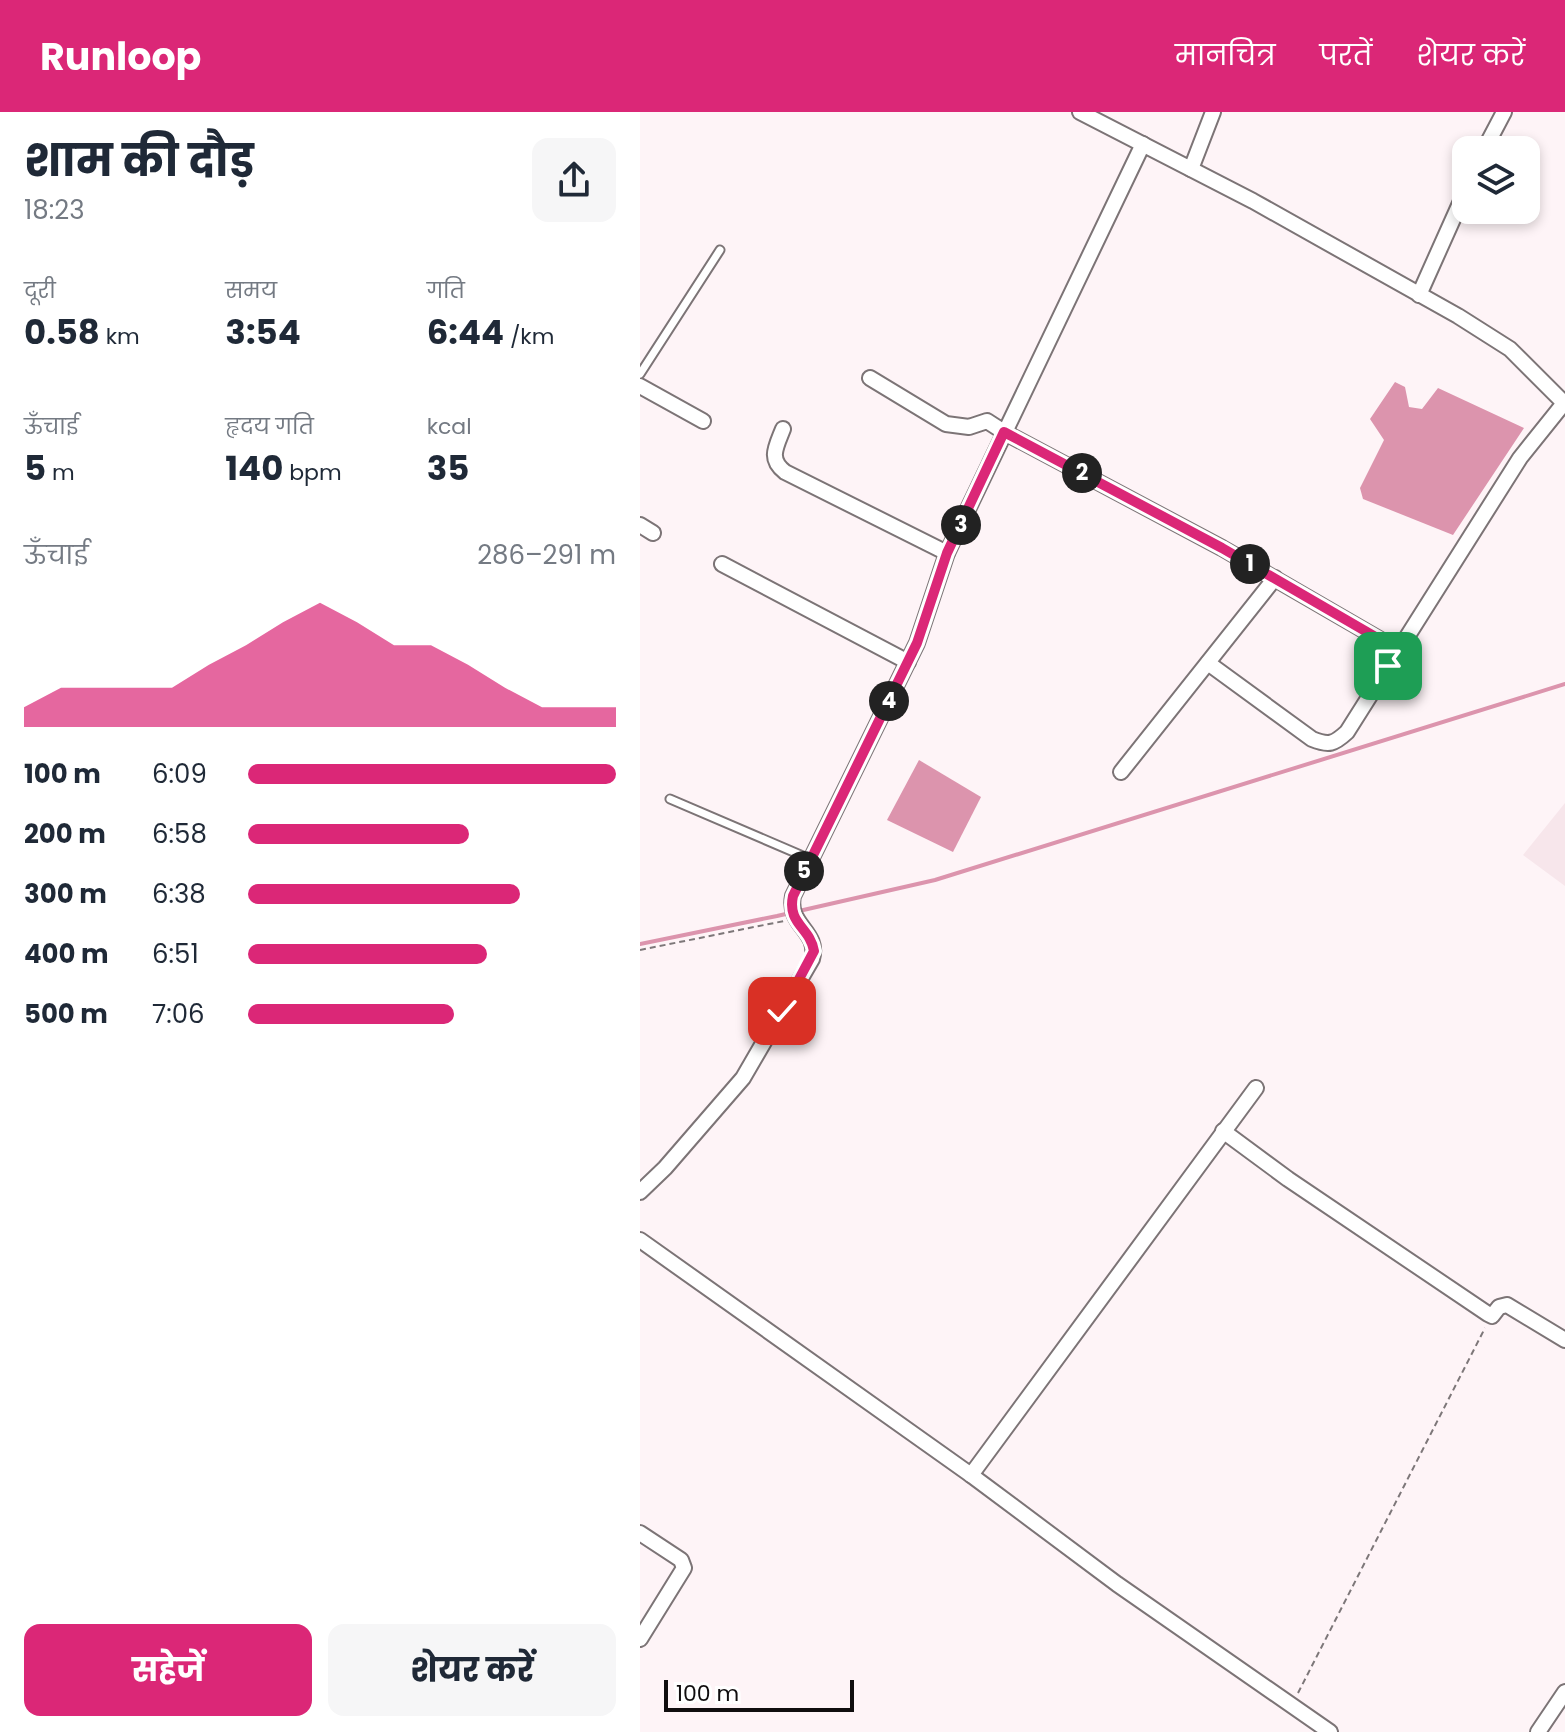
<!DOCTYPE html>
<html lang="hi">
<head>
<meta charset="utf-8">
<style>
  :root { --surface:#fff; --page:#f6f6f7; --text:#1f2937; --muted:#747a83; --accent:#db2777 }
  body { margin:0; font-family:Poppins,"Noto Sans Devanagari",sans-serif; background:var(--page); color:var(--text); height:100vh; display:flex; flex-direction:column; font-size:30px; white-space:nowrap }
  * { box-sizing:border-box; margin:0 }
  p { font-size:26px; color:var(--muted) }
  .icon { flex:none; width:44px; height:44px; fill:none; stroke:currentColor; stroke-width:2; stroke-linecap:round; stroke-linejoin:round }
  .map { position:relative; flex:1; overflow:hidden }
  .details { display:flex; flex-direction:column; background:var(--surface); width:640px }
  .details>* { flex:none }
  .tools { position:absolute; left:812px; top:24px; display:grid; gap:16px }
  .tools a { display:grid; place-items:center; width:88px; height:88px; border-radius:16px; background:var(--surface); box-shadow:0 4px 12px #0003; font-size:40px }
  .scale { position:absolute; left:24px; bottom:20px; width:190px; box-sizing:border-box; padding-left:8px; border:4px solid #100d0e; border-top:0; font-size:22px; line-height:28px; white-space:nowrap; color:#100d0e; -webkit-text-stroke:6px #fff; paint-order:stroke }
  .pin { position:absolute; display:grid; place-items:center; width:68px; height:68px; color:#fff; margin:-34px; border-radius:16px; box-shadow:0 4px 12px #0006 }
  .km { position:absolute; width:40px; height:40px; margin:-20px; border-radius:50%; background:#222; color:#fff; font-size:22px; line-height:40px; text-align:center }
  .round { display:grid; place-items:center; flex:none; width:84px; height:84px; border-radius:16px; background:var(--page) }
  .headline { display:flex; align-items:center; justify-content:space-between; height:136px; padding:0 24px }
  h1 { font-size:44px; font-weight:700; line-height:60px }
  .figures { display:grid; grid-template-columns:repeat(3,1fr); gap:12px; height:136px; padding:8px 24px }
  .figures div { display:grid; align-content:center }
  .figures b { font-size:34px; font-weight:700 }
  .figures small { font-size:22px; font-weight:400 }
  .figures p { font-size:22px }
  .chart { height:224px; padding:16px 24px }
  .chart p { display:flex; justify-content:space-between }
  .chart svg { width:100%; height:144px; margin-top:8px; fill:var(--accent); opacity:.7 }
  .button { display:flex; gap:16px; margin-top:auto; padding:16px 24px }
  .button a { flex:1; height:92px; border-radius:16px; background:var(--accent); color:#fff; font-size:32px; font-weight:700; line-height:92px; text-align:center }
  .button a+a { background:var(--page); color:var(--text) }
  ul { padding:0 24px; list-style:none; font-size:26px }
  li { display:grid; grid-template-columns:128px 96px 1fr; align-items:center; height:60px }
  li i { height:20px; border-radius:10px; background:var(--accent) }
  header { display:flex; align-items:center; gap:48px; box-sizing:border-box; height:112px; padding:0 40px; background:var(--accent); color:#fff }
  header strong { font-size:38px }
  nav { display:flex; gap:44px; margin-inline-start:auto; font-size:28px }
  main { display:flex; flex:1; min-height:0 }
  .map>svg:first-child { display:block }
  .built { fill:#f7e6eb }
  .water { fill:#dc94ad }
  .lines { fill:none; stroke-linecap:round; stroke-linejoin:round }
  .stream { stroke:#dc94ad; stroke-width:4 }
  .service-casing { stroke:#7c7476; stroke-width:11 }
  .minor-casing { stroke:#7c7476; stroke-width:18 }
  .path { stroke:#7d7779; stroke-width:2; stroke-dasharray:6 4; stroke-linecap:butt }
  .service { stroke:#fff; stroke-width:7 }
  .minor { stroke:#fff; stroke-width:14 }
  .route-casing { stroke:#fff; stroke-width:16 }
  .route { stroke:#db2777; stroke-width:10 }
</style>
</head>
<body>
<header>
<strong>Runloop</strong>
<nav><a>मानचित्र</a><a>परतें</a><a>शेयर करें</a></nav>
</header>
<main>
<section class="details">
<div class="headline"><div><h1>शाम की दौड़</h1><p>18:23</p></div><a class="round"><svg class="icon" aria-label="share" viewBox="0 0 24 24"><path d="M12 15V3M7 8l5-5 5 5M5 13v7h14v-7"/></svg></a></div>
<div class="figures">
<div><p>दूरी</p><b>0.58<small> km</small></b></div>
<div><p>समय</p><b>3:54</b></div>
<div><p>गति</p><b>6:44<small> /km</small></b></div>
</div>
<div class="figures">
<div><p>ऊँचाई</p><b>5<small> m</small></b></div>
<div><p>हृदय गति</p><b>140<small> bpm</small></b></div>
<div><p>kcal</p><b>35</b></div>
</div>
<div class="chart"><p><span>ऊँचाई</span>286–291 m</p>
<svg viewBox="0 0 160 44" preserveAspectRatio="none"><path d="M0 44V38L10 32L20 32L30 32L40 32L50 25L60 19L70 12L80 6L90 12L100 19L110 19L120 25L130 32L140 38L150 38L160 38V44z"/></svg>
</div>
<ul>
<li><b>100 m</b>6:09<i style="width:100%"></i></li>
<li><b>200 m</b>6:58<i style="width:60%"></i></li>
<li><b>300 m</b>6:38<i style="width:74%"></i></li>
<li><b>400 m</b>6:51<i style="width:65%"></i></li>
<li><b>500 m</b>7:06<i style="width:56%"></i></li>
</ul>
<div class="button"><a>सहेजें</a><a>शेयर करें</a></div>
</section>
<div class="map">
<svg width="925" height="1620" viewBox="0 0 925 1620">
  <rect width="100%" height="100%" fill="#fef4f7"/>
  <polygon class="built" points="925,691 925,774 883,743"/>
  <g class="water">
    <polygon points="755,270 765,275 769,295 782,297 798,276 884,316 813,423 723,387 720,376 744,328 730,307"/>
    <polygon points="279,648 341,685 313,740 247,708"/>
  </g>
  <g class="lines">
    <polyline class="stream" points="0,832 137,804 295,768 925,572"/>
    <g class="service-casing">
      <g id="service">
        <polyline points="0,262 80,138"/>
        <polyline points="30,687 170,747"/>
      </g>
    </g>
    <g class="minor-casing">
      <g id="minor">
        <polyline points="440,0 613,89 818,204 870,237 925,292"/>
        <polyline points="844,38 864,0"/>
        <polyline points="551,57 573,0"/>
        <polyline points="779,183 826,78"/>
        <polyline points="230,266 306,312 329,315 347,309 364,320 582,436 758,538"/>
        <polyline points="0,274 63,309"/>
        <path d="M143,317C136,335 128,347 145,360L307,441"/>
        <polyline points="0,413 13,421"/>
        <polyline points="82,452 268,550"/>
        <path d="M568,551L672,627C689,634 694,632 707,620L880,346L924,291"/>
        <polyline points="481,660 635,466"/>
        <polyline points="583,1019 648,1067 848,1202 852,1204 859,1195 867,1193 925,1228"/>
        <path d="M0,1080L25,1056L103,966L172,847C180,819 147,814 153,784L277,531L307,441L503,32"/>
        <polyline points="0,1128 331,1363 477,1472 690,1620"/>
        <polyline points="331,1363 616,976"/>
        <polyline points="0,1421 41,1448 44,1456 0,1527"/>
        <polyline points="898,1620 925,1580"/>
      </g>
    </g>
    <g class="path">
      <polyline points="0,838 144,809"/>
      <polyline points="658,1581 845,1216"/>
    </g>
    <use href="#service" class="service"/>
    <use href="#minor" class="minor"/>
  </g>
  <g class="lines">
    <g class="route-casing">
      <path id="route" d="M142,899L174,839C170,815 147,812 153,784L277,531L307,441L364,320L582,436L758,538L748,554"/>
    </g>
    <use href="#route" class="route"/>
  </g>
</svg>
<div class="tools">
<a><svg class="icon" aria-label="layers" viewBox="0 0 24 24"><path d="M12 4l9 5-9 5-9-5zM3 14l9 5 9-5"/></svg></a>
</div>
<div class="scale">100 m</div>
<div class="pin" style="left:748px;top:554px;background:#1e9e55"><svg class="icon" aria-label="arrive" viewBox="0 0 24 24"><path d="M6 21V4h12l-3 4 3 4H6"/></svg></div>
<div class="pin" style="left:142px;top:899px;background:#d93025"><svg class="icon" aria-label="check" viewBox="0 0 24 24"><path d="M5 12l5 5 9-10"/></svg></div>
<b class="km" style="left:610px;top:452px">1</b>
<b class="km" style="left:442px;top:361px">2</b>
<b class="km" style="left:321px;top:413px">3</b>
<b class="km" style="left:249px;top:589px">4</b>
<b class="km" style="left:164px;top:759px">5</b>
</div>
</main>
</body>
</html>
